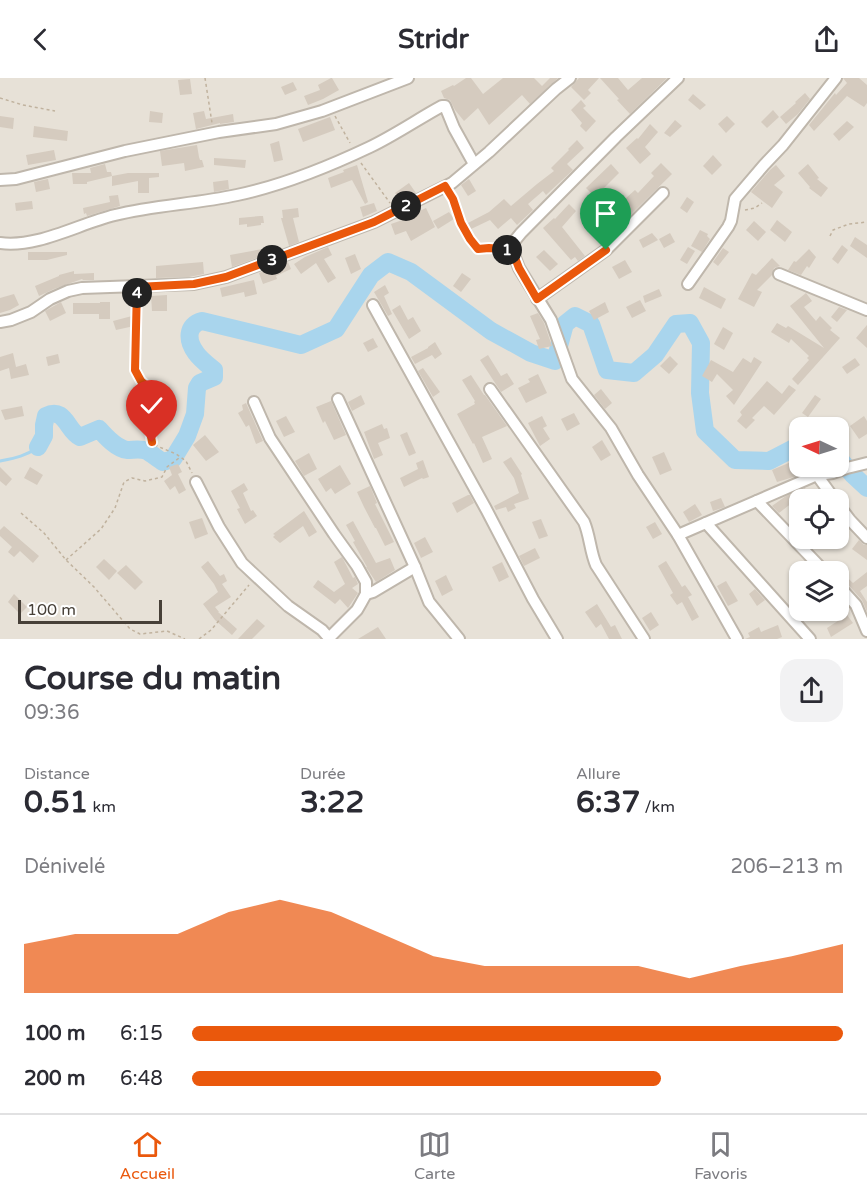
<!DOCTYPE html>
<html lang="fr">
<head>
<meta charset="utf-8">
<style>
  :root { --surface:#fff; --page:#f2f2f3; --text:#2b2b33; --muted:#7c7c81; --line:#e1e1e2; --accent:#ea580c }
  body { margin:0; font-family:"Varela Round",sans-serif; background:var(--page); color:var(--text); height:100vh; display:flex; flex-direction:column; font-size:22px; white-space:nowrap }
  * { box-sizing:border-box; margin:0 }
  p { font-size:20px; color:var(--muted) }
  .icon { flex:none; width:33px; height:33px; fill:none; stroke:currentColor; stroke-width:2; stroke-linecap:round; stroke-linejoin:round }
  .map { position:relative; height:561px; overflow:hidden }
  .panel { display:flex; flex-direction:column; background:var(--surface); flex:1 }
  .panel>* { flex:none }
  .needle { width:39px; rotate:274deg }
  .buttons { position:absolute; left:789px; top:339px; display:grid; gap:12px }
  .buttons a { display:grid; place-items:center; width:60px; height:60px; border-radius:12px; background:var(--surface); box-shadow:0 2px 4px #0004; font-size:30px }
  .scale { position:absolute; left:18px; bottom:15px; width:144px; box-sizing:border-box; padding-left:6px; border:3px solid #474038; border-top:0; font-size:16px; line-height:21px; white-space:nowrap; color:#474038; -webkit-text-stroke:4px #fff; paint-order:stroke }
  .pin { position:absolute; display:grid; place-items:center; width:51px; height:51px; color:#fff; margin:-62px -26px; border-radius:50% 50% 50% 0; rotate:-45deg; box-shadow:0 0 6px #0007 }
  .pin .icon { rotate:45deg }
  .km { position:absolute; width:30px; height:30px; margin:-15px; border-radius:50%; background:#222; color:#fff; font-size:16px; line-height:30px; text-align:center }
  .round { display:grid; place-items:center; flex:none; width:63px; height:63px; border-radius:18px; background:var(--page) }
  .head { display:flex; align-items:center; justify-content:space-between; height:102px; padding:0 24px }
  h1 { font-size:33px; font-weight:700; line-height:45px }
  .figures { display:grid; grid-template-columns:repeat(3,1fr); gap:9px; height:102px; padding:6px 24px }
  .figures div { display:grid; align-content:center }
  .figures b { font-size:30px; font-weight:700 }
  .figures small { font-size:16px; font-weight:400 }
  .figures p { font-size:16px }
  .chart { height:168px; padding:12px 24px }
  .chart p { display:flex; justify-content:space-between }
  .chart svg { width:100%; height:108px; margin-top:6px; fill:var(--accent); opacity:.7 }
  ul { padding:0 24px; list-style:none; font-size:20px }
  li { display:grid; grid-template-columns:96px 72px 1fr; align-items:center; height:45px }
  li i { height:15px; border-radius:8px; background:var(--accent) }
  header { display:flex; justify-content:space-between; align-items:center; height:78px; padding:0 24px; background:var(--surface); font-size:27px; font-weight:700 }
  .tabs { display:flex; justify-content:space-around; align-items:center; height:84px; border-top:2px solid var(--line); background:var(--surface); font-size:16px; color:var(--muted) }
  .tabs a { display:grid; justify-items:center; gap:3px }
  .tabs .on { color:var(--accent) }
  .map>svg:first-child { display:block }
  .residential { fill:#e7e1d7; fill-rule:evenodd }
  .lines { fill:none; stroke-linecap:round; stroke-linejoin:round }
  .stream { stroke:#a9d5ed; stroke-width:3 }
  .river { stroke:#a9d5ed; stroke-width:18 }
  .building { fill:#d5cbbf }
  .minor-casing { stroke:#bfb7ac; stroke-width:14 }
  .path { stroke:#c0b29e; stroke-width:1.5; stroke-dasharray:3 3; stroke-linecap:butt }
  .minor { stroke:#fff; stroke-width:10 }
  .route-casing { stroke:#fff; stroke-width:12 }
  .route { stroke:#ea580c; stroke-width:8 }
</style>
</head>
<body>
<header><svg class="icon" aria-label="back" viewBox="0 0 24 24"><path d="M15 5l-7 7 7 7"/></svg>Stridr<svg class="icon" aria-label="share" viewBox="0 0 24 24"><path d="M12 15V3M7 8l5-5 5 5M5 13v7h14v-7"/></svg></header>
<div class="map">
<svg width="867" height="561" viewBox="0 0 867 561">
  <rect width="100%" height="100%" fill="#f4f0e9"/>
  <path class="residential" d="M0,0H867V561H0ZM800,350H838V388H800ZM800,422H838V460H800ZM800,494H838V532H800Z"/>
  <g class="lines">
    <path class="stream" d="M0,383C15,380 26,378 38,369"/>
    <g class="river">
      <path d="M38,369L44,358V347L46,338C65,328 67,353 80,359L99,351C106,359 116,370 127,372C134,372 140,370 147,373C152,376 158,381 163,384L173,381L187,358L195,336L197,310L200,305L214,299V292C208,287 200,281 196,275C187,263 186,247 202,243L301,267L336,251L371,197L388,184L411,194L491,253L531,275L555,283L565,246L575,238L591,246L607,292L634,295L655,277L676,246L690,245L701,265L700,315L705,353L735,382L769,383L794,370L800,368"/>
      <polyline points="838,379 853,397 867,410"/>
    </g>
  </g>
  <g class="building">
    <polygon points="331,0 332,0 339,12 323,21 308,27 304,18 320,12 318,7"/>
    <polygon points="466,0 471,0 483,16 503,0 534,0 542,8 550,0 558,0 530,26 522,17 489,47 478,30 464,43 455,32 450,22 444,20 441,13 453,7 454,8"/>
    <polygon points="579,0 599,0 588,12 591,15 584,22 571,9"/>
    <polygon points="600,0 618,0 628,12 642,0 667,0 630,36 617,22 619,21"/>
    <polygon points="843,0 859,0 867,7 867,25 864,29 847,18 814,53 809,47 835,15 836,17 847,5"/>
    <polygon points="190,1 192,16 180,17 178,2"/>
    <polygon points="293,4 297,12 285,17 281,9"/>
    <polygon points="805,15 810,21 798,36 786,46 780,39 796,25 795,24"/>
    <polygon points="693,16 706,27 700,32 688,22"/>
    <polygon points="581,22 586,28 583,30 596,43 586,54 580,48 582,45 571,32"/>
    <polygon points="773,32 779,39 767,50 761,44"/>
    <polygon points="150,33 163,35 162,45 149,44"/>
    <polygon points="204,33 206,41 233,36 234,44 220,46 220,45 196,51 193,35"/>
    <polygon points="0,38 14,40 13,51 0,49"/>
    <polygon points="727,38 735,46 726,55 718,46"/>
    <polygon points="330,39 335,52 303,64 298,51"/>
    <polygon points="675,42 682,48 670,59 664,55"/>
    <polygon points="847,43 854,49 839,63 833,56"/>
    <polygon points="650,46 658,54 645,69 651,76 640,86 626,70 637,60 638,61"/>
    <polygon points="34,48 68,53 67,63 33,59"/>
    <polygon points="577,62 584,70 567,86 573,92 546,117 543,113 528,126 533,132 517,147 511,140 498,151 490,142 469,152 466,146 489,134 504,121 511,128 537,106 554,93 551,90 569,72 568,71"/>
    <polygon points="279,63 283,82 274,84 270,66"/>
    <polygon points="197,67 199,79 200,82 202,82 204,89 185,93 184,85 162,88 160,73"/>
    <polygon points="54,72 56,82 28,87 26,77"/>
    <polygon points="713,77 722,87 712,97 703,88"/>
    <polygon points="214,80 246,82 245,90 214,87"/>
    <polygon points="661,85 672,96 621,146 614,139 628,125 625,121 635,112 638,115 654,98 651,95"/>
    <polygon points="105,86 107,94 111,94 112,98 87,104 87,106 73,106 72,95 91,95 90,90"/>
    <polygon points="611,86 619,95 595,119 586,110"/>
    <polygon points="808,86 819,100 817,101 828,110 821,119 809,110 810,109 798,95"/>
    <polygon points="357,87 368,124 365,126 352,102 331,110 328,100 344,94 343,92"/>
    <polygon points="776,87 785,98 774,107 783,114 772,130 751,114 770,92"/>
    <polygon points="128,95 159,95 159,99 149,100 149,115 138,115 138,103 112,108 112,98"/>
    <polygon points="48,101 50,111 36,114 34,104"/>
    <polygon points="469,101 476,113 468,118 461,107"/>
    <polygon points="228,102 229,111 214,114 213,104"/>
    <polygon points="409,105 416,115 401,122 395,115"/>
    <polygon points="118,117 120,128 87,138 86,135 84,136 83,130 110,124 109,118"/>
    <polygon points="687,119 694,124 687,135 680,130"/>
    <polygon points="32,123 33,131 16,133 15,125"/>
    <polygon points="374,125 377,133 363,139 360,129"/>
    <polygon points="569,126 576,133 562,149 585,178 578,183 575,179 571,182 543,150 554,140 555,141"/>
    <polygon points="298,130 299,139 293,140 299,164 289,168 281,140 283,140 282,132"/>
    <polygon points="426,130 435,149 411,163 406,153 395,157 391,146 414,138 413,136"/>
    <polygon points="449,134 454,141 438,151 433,143"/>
    <polygon points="260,138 263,138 264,145 261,145 261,147 247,149 247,146 239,147 239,140"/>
    <polygon points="777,142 792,154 785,164 770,152"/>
    <polygon points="754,143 766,154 758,163 746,152"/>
    <polygon points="700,152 708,156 707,158 710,161 702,174 691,168"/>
    <polygon points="652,155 658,162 643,170 639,162"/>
    <polygon points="670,155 675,164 664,170 659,161"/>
    <polygon points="855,159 867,167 867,180 850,168"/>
    <polygon points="842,167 848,172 838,186 832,181"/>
    <polygon points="328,169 332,177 324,181 336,200 328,205 316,185 301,196 294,186 305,179"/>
    <polygon points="688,169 695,173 687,186 680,182"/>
    <polygon points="268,170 270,175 232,189 230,177"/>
    <polygon points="723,170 729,174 718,188 713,184"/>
    <polygon points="809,171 816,179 809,190 807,188 801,197 788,192 794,183 796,184"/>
    <polygon points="544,172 558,186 550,193 536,179"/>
    <polygon points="28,174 67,174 67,177 47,182 28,182"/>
    <polygon points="355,176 361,191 351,196 345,180"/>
    <polygon points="772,180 780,188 774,190 772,197 757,212 762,214 754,229 738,221 752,195 756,197"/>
    <polygon points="625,182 632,194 619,201 612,189"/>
    <polygon points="203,184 204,196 189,199 156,200 156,188"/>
    <polygon points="288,184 291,191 276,198 277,201 263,206 259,195"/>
    <polygon points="74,193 74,196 94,195 94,202 83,202 82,201 54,211 39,218 35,208 59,198 59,197"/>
    <polygon points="462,195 471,201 461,214 453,208"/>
    <polygon points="254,202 257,216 245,219 244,214 222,219 220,210"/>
    <polygon points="385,207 389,215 384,218 392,236 388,238 374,214"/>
    <polygon points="704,209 726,221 721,231 699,220"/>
    <polygon points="659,211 662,218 645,225 643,218"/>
    <polygon points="806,215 812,223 804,229 816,243 820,238 832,250 830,252 840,260 798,307 792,301 809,282 807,280 809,278 791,261 789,265 771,254 777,245 786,250 788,248 824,270 790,228"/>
    <polygon points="14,216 19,227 10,232 0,235 0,220"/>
    <polygon points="167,217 167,233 152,233 151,218"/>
    <polygon points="640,222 646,233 632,240 626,229"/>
    <polygon points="61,224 66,235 50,243 45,233"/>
    <polygon points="100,224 110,224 110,241 99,241 99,236 73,236 73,225 100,225"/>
    <polygon points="605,224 609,234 594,242 589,233"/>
    <polygon points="400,227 408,242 413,239 421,253 409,261 392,232"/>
    <polygon points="839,229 847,232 837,244 831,239"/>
    <polygon points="538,235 544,245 552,268 539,271 536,262 540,261 530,238"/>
    <polygon points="132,238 134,248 116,252 113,243"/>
    <polygon points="867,247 867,270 856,260"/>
    <polygon points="723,249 733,255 724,272 714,266"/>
    <polygon points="373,260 378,269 368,274 363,265"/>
    <polygon points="435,264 442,276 435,281 432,277 415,286 411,279 428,270 428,269"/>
    <polygon points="13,275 16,289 26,286 29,297 11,301 9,290 0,293 0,279"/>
    <polygon points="58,276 60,285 48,288 46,279"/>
    <polygon points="488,277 501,298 507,295 514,306 501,314 480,282"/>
    <polygon points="670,278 678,286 669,296 660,288"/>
    <polygon points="754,279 762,284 734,327 726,318 733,312 717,296 712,304 702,298 711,282 733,294 743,280 751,285"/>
    <polygon points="855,280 860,287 847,296 842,289"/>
    <polygon points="423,290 440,314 433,319 418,293"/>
    <polygon points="538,296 547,315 526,325 518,310 530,304 528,301"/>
    <polygon points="471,297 484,317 485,317 507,348 482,359 492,381 483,385 474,365 473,366 457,336 475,326 474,324 475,323 462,302"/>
    <polygon points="767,303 782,316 789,307 796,312 774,337 764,328 752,340 755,342 746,351 737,343 742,337 740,334"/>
    <polygon points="601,311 612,325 605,331 594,317"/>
    <polygon points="361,317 365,326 352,333 348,324"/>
    <polygon points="815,317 821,321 808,339 802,335"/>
    <polygon points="331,323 346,357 334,362 325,343 323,345 316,329"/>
    <polygon points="246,325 263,363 256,366 249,347 246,349 238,335 243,332 242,327"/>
    <polygon points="22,328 24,338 5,342 1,332"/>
    <polygon points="574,335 580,346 567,353 561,341"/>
    <polygon points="286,338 295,354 284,359 276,343"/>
    <polygon points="542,338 547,348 543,350 550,361 540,368 528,345"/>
    <polygon points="864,338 867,343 867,356 859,361 850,348"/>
    <polygon points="382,346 384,351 387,350 390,360 378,365 383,377 374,381 364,354"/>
    <polygon points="407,354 416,375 409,378 400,357"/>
    <polygon points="205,357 219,374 206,383 193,367"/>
    <polygon points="602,362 611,377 601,383 592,369"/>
    <polygon points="664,374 672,392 660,397 652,379"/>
    <polygon points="309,375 317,391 304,398 295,383"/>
    <polygon points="511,379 522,396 521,397 529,421 514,426 516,430 508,434 506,429 496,432 494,428 519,415 514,400 503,384"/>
    <polygon points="423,382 429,399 423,401 422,400 404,409 400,400 418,391 416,385"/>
    <polygon points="791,384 797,398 777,404 772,392"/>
    <polygon points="178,386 182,394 178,396 186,412 179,416 175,408 170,412 164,403 172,397 169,389"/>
    <polygon points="340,387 351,406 335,416 331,410 326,414 318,401"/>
    <polygon points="0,389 12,401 6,408 0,403"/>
    <polygon points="30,389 43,397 37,407 24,400"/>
    <polygon points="244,405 248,412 243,415 251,433 253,432 257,438 245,446 237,431 240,430 231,413"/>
    <polygon points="370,408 377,425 375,426 394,464 385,468 376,450 375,450 364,429 357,414"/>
    <polygon points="805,410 810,422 797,421 779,435 772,428 786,418"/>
    <polygon points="468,417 470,417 474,425 457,435 452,425"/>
    <polygon points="721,420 725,429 713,433 710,424"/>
    <polygon points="695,426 702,437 689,444 683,434"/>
    <polygon points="304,433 317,454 309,459 303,448 280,465 273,459 275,457 273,456"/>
    <polygon points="202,440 208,456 195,461 189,444"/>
    <polygon points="541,441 548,458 539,461 532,444"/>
    <polygon points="353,443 376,485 390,480 395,492 376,504 366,489 367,489 353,464 355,463 346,447"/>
    <polygon points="655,444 662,456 653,461 646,449"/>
    <polygon points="4,448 39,478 33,485 20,473 14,479 8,474 12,469 0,458 0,452"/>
    <polygon points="425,459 433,474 421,480 414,465"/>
    <polygon points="859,462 864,467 867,467 867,482 852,471"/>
    <polygon points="535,470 540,480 524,488 519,478"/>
    <polygon points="342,479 353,500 355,499 358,506 352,510 358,515 348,530 340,521 335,526 313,509 318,502 334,514 345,506 334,484"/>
    <polygon points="104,481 117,493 109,502 96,489"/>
    <polygon points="208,483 220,498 224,496 227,503 222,506 231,519 215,529 219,534 218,534 237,551 232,557 215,542 203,526 218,514 214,506 201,489"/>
    <polygon points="666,483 682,509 685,507 692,517 688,519 699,539 692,543 682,524 677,527 670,517 673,515 658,488"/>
    <polygon points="502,484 509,499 499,504 492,489"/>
    <polygon points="126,487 143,504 135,512 117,495"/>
    <polygon points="838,491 853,505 867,494 867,508 860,513 867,524 867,534 862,522 844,502 838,499 838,494 835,494"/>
    <polygon points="446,497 453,512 442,518 435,503"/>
    <polygon points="726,503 738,523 728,528 717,508"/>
    <polygon points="755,511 765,522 757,528 749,516"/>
    <polygon points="14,516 27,529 20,536 8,524"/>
    <polygon points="597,526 611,549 615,547 622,561 609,561 601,546 596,550 585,534"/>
    <polygon points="651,534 659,547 650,553 642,540"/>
    <polygon points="847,537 853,545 831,559 827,550"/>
    <polygon points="257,541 265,548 252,561 238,561"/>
    <polygon points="778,547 782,559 777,561 745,561 750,559 748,555 759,549 761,554"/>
    <polygon points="378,549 386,561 358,561"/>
  </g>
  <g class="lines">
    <g class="minor-casing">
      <g id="minor">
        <polyline points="678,0 616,59 521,155 512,166 512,172 519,190 551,242 572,301 611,350 638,397 678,457 737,561"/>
        <polyline points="0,102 16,101 125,73 219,54 276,46 322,33 408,0"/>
        <path d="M0,165C38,170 78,146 115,137C155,127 196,126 237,117C280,108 330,88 370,69C395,57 418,41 442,28H445L454,50L474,86"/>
        <polyline points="779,196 867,232"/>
        <polyline points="688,206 728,149 731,143 735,121 764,87 783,67 836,0"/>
        <polyline points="537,221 606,172 663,115"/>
        <polyline points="373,227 486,431 533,521 557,561"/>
        <polyline points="0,244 11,242 31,234 50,221 68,213 82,210 194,206 226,199 374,144 452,105 489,74 556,11 570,0"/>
        <path d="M490,311L584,444C590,458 590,473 596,487L644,561"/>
        <polyline points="338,321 415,489 429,524 459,561"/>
        <polyline points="254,324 270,360 334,456 357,488 366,504 366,516 361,525 357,532 329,560"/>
        <polyline points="817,397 835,422"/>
        <polyline points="196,404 219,449 242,485 288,528 322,552 330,561"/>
        <polyline points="757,423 825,494"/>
        <polyline points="838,426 850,442 867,460"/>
        <polyline points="706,445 810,561"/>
        <polyline points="678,457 817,397 833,395 847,390 867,385"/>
        <polyline points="838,507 856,527 867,553"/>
        <polyline points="366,516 373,514 415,489"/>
      </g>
    </g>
    <g class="path">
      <polyline points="205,0 212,45"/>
      <polyline points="0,20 23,27 55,33"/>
      <polyline points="335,38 350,65"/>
      <polyline points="361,85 390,125"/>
      <path d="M451,117C456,126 457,136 461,145C466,155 472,163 478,171L489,170L502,171"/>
      <polyline points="745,132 755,130 762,125"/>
      <polyline points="830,158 833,152 849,146 867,144"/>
      <polyline points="137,219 135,292 141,303 152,313 153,327 149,352 152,364 157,368 176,376 186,383 192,395"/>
      <polyline points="21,435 44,455 66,482 94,509 130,551 140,556 167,553 185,561"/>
      <polyline points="66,482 101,451 115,430 124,404 132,400 145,403 162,399 167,389 179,380"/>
      <polyline points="199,561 211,552 249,507"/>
    </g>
    <use href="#minor" class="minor"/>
  </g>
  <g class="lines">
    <g class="route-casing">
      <path id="route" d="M152,364C147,345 154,332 152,313L141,303L135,292L137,209L194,206L226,199L374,144L445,108L453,121L461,145L470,161L478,171L489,170L512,172L519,190L537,221L606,172"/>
    </g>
    <use href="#route" class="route"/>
  </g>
</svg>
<div class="buttons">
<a><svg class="needle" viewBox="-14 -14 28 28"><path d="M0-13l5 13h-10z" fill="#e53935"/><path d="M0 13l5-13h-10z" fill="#7c7c81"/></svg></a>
<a><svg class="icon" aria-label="locate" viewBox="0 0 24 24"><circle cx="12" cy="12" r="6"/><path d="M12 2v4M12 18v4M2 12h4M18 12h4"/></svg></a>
<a><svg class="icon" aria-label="layers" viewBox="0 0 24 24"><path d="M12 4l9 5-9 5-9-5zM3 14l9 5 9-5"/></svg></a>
</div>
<div class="scale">100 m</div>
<div class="pin" style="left:606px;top:172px;background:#1e9e55"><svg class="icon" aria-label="arrive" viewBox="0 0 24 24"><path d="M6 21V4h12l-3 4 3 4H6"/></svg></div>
<div class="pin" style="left:152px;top:364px;background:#d93025"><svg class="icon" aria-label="check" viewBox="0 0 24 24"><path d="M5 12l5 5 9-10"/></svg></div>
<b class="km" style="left:507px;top:172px">1</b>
<b class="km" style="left:406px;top:128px">2</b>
<b class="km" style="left:272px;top:182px">3</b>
<b class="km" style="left:137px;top:215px">4</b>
</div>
<section class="panel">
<div class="head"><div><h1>Course du matin</h1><p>09:36</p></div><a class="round"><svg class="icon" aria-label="share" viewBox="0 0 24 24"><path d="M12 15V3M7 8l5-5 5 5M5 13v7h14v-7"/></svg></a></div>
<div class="figures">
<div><p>Distance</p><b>0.51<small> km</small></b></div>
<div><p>Durée</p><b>3:22</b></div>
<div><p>Allure</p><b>6:37<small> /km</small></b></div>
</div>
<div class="chart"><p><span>Dénivelé</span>206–213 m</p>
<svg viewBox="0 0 160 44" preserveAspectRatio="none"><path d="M0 44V24L10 20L20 20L30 20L40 11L50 6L60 11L70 20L80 29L90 33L100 33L110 33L120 33L130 38L140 33L150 29L160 24V44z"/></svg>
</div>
<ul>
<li><b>100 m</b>6:15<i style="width:100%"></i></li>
<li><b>200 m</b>6:48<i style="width:72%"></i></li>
</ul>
</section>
<nav class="tabs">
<a class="on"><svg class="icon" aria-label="home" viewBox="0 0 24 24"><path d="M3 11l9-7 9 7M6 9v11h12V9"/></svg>Accueil</a>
<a><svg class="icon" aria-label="map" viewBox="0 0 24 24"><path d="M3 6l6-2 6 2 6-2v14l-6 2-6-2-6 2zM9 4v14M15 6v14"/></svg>Carte</a>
<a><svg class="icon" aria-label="saved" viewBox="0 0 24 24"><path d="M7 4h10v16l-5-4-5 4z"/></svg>Favoris</a>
</nav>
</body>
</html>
